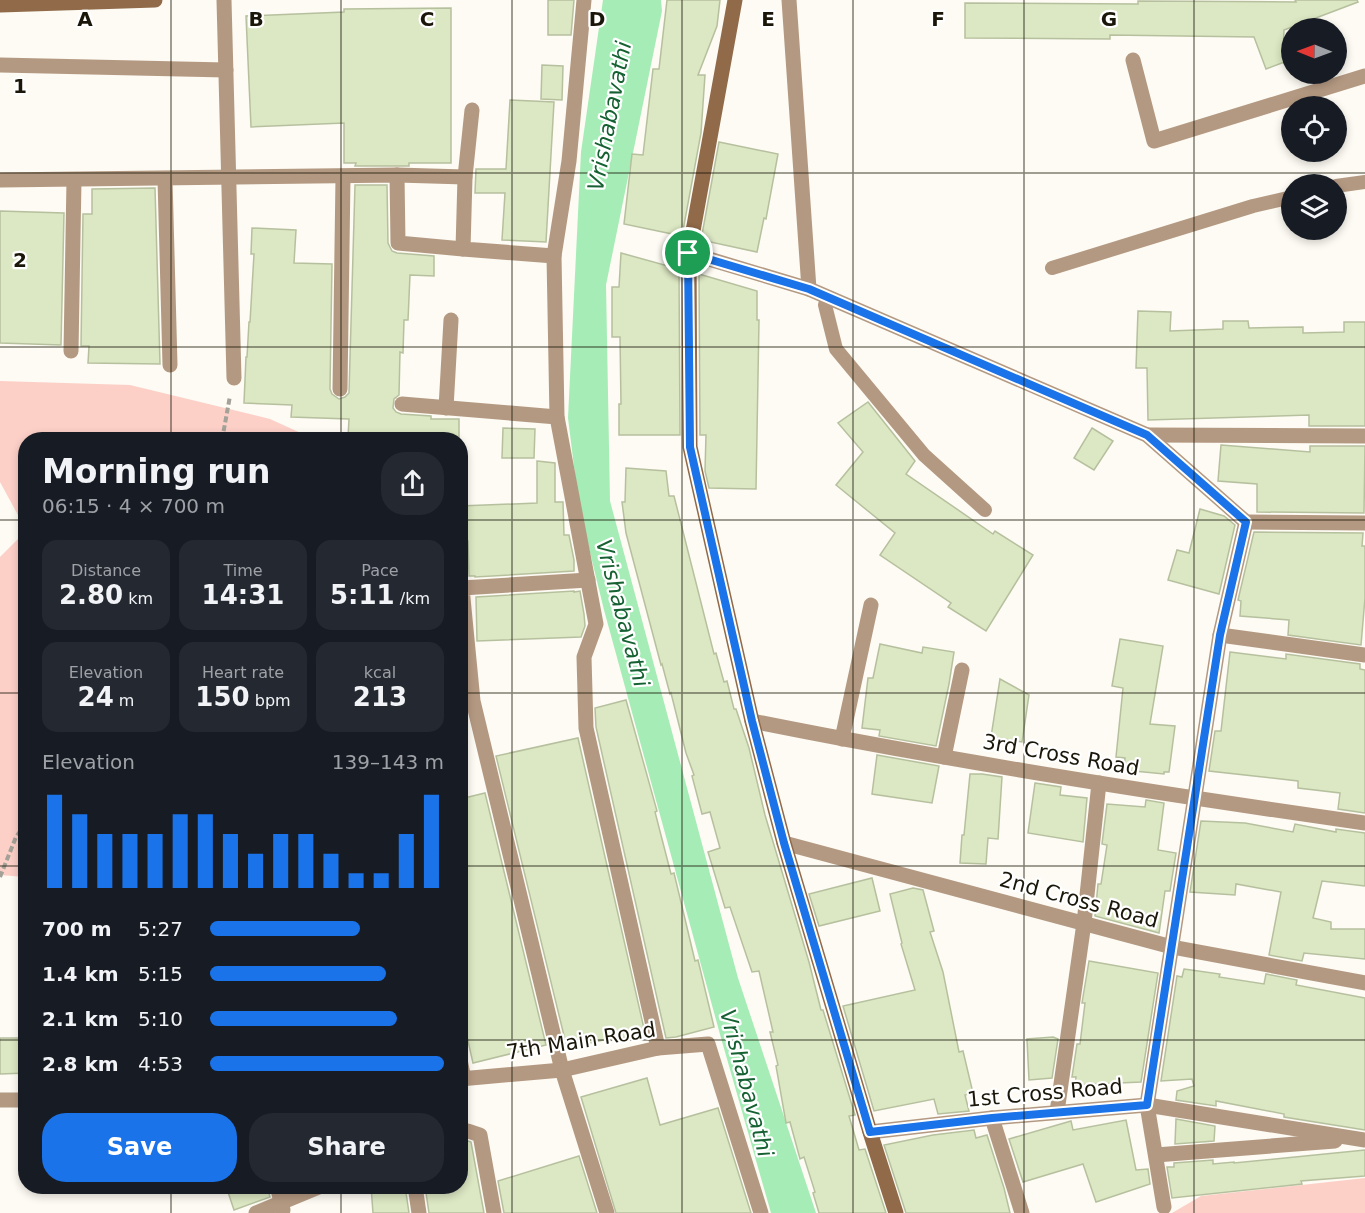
<!DOCTYPE html>
<html lang="en">
<head>
<meta charset="utf-8">
<style>
  :root { --surface:#171b24; --page:#242831; --text:#f1f3f6; --muted:#9ea1a6; --accent:#1a73e8 }
  body { margin:0; font-family:"DejaVu Sans",sans-serif; background:var(--page); color:var(--text); height:100vh; display:flex; flex-direction:column; font-size:22px; white-space:nowrap }
  * { box-sizing:border-box; margin:0 }
  p { font-size:20px; color:var(--muted) }
  .icon { flex:none; width:33px; height:33px; fill:none; stroke:currentColor; stroke-width:2; stroke-linecap:round; stroke-linejoin:round }
  .map { position:relative; flex:1; overflow:hidden }
  .details { position:absolute; left:18px; top:432px; width:450px; height:762px; display:flex; flex-direction:column; background:var(--surface); border-radius:24px; box-shadow:0 3px 9px #0003 }
  .details>* { flex:none }
  .needle { width:39px; rotate:271deg }
  .controls { position:absolute; left:1281px; top:18px; display:grid; gap:12px }
  .controls a { display:grid; place-items:center; width:66px; height:66px; border-radius:50%; background:var(--surface); box-shadow:0 3px 9px #0003; font-size:30px }
  .pin { position:absolute; display:grid; place-items:center; width:51px; height:51px; color:#fff; margin:-26px; border:3px solid #fff; border-radius:50%; box-shadow:0 2px 6px #0007 }
  .round { display:grid; place-items:center; flex:none; width:63px; height:63px; border-radius:24px; background:var(--page) }
  .overview { display:flex; align-items:center; justify-content:space-between; height:102px; padding:0 24px }
  h1 { font-size:33px; font-weight:700; line-height:45px }
  .figures { display:grid; grid-template-columns:repeat(3,1fr); gap:9px; height:102px; padding:6px 24px }
  .figures div { display:grid; align-content:center; border-radius:15px; background:var(--page); text-align:center }
  .figures b { font-size:26px; font-weight:700 }
  .figures small { font-size:16px; font-weight:400 }
  .figures p { font-size:16px }
  .chart { height:168px; padding:12px 24px }
  .chart p { display:flex; justify-content:space-between }
  .chart svg { width:100%; height:108px; margin-top:6px; stroke:var(--accent); stroke-width:6 }
  .primary-button { display:flex; gap:12px; margin-top:auto; padding:12px 24px }
  .primary-button a { flex:1; height:69px; border-radius:24px; background:var(--accent); color:#fff; font-size:24px; font-weight:700; line-height:69px; text-align:center }
  .primary-button a+a { background:var(--page); color:var(--text) }
  ul { padding:0 24px; list-style:none; font-size:20px }
  li { display:grid; grid-template-columns:96px 72px 1fr; align-items:center; height:45px }
  li i { height:15px; border-radius:8px; background:var(--accent) }
  .map>svg:first-child { display:block }
  .green { fill:#fcd0c7 }
  .water { fill:#a6ecb7 }
  .building { fill:#dce7c3; stroke:#b6c09e; stroke-width:1.5 }
  .lines { fill:none; stroke-linecap:round; stroke-linejoin:round }
  .path { stroke:#a4a198; stroke-width:4; stroke-dasharray:6 3; stroke-linecap:butt }
  .lane { stroke:#b49982; stroke-width:14 }
  .street { stroke:#b49982; stroke-width:15 }
  .secondary { stroke:#906a49; stroke-width:15 }
  .route-casing { stroke:#fff; stroke-width:12 }
  .route { stroke:#1a73e8; stroke-width:8 }
  .grid { fill:none; stroke:#1a1609; stroke-width:1.5; stroke-opacity:0.55 }
  .labels { text-anchor:middle; stroke-width:4.5; stroke-linejoin:round; paint-order:stroke }
  .street-label { font-size:21px; fill:#1a1609; stroke:#fff }
  .water-label { font-size:22px; font-style:italic; fill:#156132; stroke:#fff }
  .grid-label { font-size:20px; text-anchor:middle; font-weight:bold; fill:#1a1609; stroke:#fff; stroke-width:4.5; stroke-linejoin:round; paint-order:stroke }
</style>
</head>
<body>
<div class="map">
<svg width="1365" height="1213" viewBox="0 0 1365 1213">
  <rect width="100%" height="100%" fill="#fdfbf3"/>
  <g class="green">
    <polygon points="0,381 130,385 270,419 314,439 26,440 25,528 0,482"/>
    <polygon points="25,532 25,877 0,875 0,557"/>
    <polygon points="1365,1178 1365,1213 1172,1213 1201,1196"/>
  </g>
  <polygon class="water" points="603,0 661,0 662,11 606,285 610,501 738,978 816,1213 771,1213 721,1038 604,610 579,507 568,418 581,152"/>
  <g class="building">
    <polygon points="548,0 574,0 571,35 548,35"/>
    <polygon points="667,0 720,0 717,26 698,75 705,75 701,133 682,236 624,224 632,154 643,155 653,69 659,69"/>
    <polygon points="1295,0 1357,0 1358,2 1284,30 1283,52 1287,61 1266,69 1254,37 1110,35 1110,39 965,38 965,3 1138,4 1138,1 1296,2"/>
    <polygon points="451,8 451,163 409,163 409,166 355,166 356,163 344,163 344,123 251,127 246,16 344,12 344,9"/>
    <polygon points="542,65 563,66 562,100 541,99"/>
    <polygon points="510,100 554,102 546,242 502,240 505,193 475,193 476,169 506,169"/>
    <polygon points="719,142 778,154 766,219 764,218 757,252 701,240"/>
    <polygon points="355,185 387,185 388,243 392,251 397,253 434,256 434,276 410,275 408,320 404,320 403,353 400,352 399,395 394,399 393,408 396,412 401,414 431,416 431,419 459,419 459,440 356,440 348,437 349,419 291,417 292,405 244,403 246,357 247,357 249,322 250,322 254,254 251,254 252,228 296,230 294,263 332,264 330,389 332,394 339,399 345,397 349,393"/>
    <polygon points="155,188 160,364 88,363 89,346 81,346 83,214 92,214 92,189"/>
    <polygon points="0,211 64,213 61,345 0,343"/>
    <polygon points="621,253 679,269 680,435 619,435 619,404 621,404 620,337 612,337 612,287 619,287"/>
    <polygon points="699,274 757,291 757,320 759,320 756,489 709,488 705,471 706,435 700,435"/>
    <polygon points="1138,311 1171,312 1170,331 1223,329 1223,321 1248,321 1249,328 1303,327 1303,333 1344,332 1344,322 1365,322 1365,426 1309,426 1309,415 1148,420 1147,368 1136,368"/>
    <polygon points="868,402 915,461 906,474 993,534 995,531 1033,555 986,631 948,607 951,603 880,555 895,533 836,485 863,452 838,423"/>
    <polygon points="503,428 535,429 534,458 502,458"/>
    <polygon points="1092,428 1113,441 1094,470 1074,458"/>
    <polygon points="1221,445 1310,452 1310,446 1365,446 1364,513 1257,512 1257,484 1218,481"/>
    <polygon points="537,461 555,463 555,502 563,502 564,535 569,535 574,560 574,571 475,577 475,576 469,576 468,541 460,541 460,506 537,503"/>
    <polygon points="626,468 666,471 669,496 674,496 714,654 716,653 724,682 727,681 734,709 736,709 749,748 765,815 809,962 821,1010 823,1010 855,1115 849,1116 859,1150 865,1149 886,1213 819,1213 813,1193 815,1192 804,1157 800,1159 790,1122 786,1123 776,1066 778,1065 770,1032 773,1032 759,971 752,972 730,907 725,908 708,852 720,848 710,812 702,814 692,776 694,775 686,753 671,693 670,694 662,664 661,665 626,533 622,502 625,502"/>
    <polygon points="1200,509 1224,516 1235,525 1219,594 1168,580 1177,550 1189,553"/>
    <polygon points="1254,532 1363,533 1362,546 1365,546 1365,598 1361,645 1288,635 1289,620 1240,616 1241,601 1238,600"/>
    <polygon points="574,591 574,592 580,591 584,614 585,626 581,637 477,641 476,597"/>
    <polygon points="1120,639 1163,646 1150,724 1175,726 1169,772 1164,772 1164,774 1124,770 1125,758 1116,757 1123,688 1112,686"/>
    <polygon points="880,644 922,653 923,647 954,652 949,684 936,746 879,736 880,730 862,728 868,678 873,678"/>
    <polygon points="1230,652 1286,659 1286,654 1360,664 1360,669 1365,670 1365,813 1338,809 1340,793 1298,788 1298,781 1209,771 1215,731 1221,731"/>
    <polygon points="1000,679 1029,695 1022,742 991,737"/>
    <polygon points="626,700 657,811 655,812 671,874 674,873 695,961 698,960 714,1027 676,1037 666,1038 596,727 595,708"/>
    <polygon points="578,738 645,1033 608,1041 608,1039 567,1048 496,756"/>
    <polygon points="877,755 939,766 932,803 872,794"/>
    <polygon points="970,774 982,774 1002,777 998,839 988,838 986,864 960,863 962,835 964,835"/>
    <polygon points="1035,783 1061,787 1060,795 1087,798 1083,842 1028,833"/>
    <polygon points="485,793 546,1045 473,1063 463,1019 460,1019 460,799"/>
    <polygon points="1146,800 1164,803 1158,850 1176,853 1170,891 1165,891 1159,933 1095,916 1098,884 1101,884 1107,845 1102,844 1107,804 1145,807"/>
    <polygon points="1201,821 1245,823 1293,832 1295,824 1336,832 1336,829 1365,833 1365,886 1322,881 1313,918 1331,922 1331,929 1365,929 1365,959 1304,953 1302,961 1269,955 1281,892 1236,884 1235,895 1190,892"/>
    <polygon points="872,878 880,911 819,926 809,894"/>
    <polygon points="913,888 923,890 934,931 930,932 943,972 959,1052 963,1051 973,1093 965,1095 969,1111 938,1114 934,1099 874,1111 843,1006 915,990 901,944 902,943 890,894"/>
    <polygon points="1089,961 1158,973 1141,1082 1075,1085 1076,1077 1072,1077 1077,1044 1080,1044 1085,1003 1082,1003"/>
    <polygon points="1184,969 1220,974 1219,977 1264,984 1266,974 1297,980 1296,985 1365,998 1365,1130 1284,1117 1284,1114 1216,1101 1216,1106 1176,1100 1177,1091 1194,1086 1192,1079 1161,1081 1177,976 1182,977"/>
    <polygon points="1053,1037 1058,1039 1052,1078 1029,1080 1027,1039"/>
    <polygon points="0,1038 26,1038 26,1073 0,1074"/>
    <polygon points="647,1078 660,1125 718,1108 751,1213 616,1213 581,1097"/>
    <polygon points="1176,1119 1215,1126 1214,1141 1175,1144"/>
    <polygon points="1126,1120 1136,1170 1148,1169 1150,1184 1096,1202 1083,1164 1023,1182 1009,1139 1071,1121 1073,1130"/>
    <polygon points="974,1130 976,1138 987,1135 1004,1188 1010,1213 906,1213 884,1145 933,1135"/>
    <polygon points="468,1141 471,1142 484,1213 429,1213 425,1186 460,1186 460,1143"/>
    <polygon points="1365,1150 1365,1176 1301,1181 1302,1184 1172,1198 1167,1167 1174,1167 1174,1163 1213,1160 1213,1164 1234,1162 1234,1163"/>
    <polygon points="579,1156 597,1213 504,1213 498,1181"/>
    <polygon points="226,1186 267,1186 270,1197 234,1210"/>
    <polygon points="371,1186 405,1186 409,1213 373,1213"/>
  </g>
  <g class="lines">
    <g class="path">
      <polyline points="222,440 230,396"/>
      <polyline points="0,877 16,837 26,823"/>
    </g>
    <g class="lane">
      <polyline points="1336,186 1365,182"/>
      <polyline points="1052,268 1253,206 1292,197"/>
      <polyline points="828,297 825,305 836,349 924,455 985,510"/>
    </g>
    <g class="street">
      <polyline points="224,0 234,378"/>
      <polyline points="584,0 569,161 554,256 557,417 596,624 584,657 586,728 658,1048"/>
      <polyline points="789,0 809,289"/>
      <polyline points="1133,60 1154,141 1365,76"/>
      <polyline points="0,65 226,70"/>
      <polyline points="472,110 465,177 463,249 554,256"/>
      <polyline points="397,175 398,243 463,249"/>
      <polyline points="165,179 170,365"/>
      <polyline points="0,180 397,175 465,177"/>
      <polyline points="689,253 809,289 1147,435 1246,522"/>
      <polyline points="71,351 74,180"/>
      <polyline points="340,389 343,177"/>
      <polyline points="402,404 557,417"/>
      <polyline points="446,408 451,320"/>
      <polyline points="1147,435 1365,436"/>
      <polyline points="1246,522 1365,523"/>
      <polyline points="588,580 462,588 473,701 562,1070 607,1213"/>
      <polyline points="1220,635 1365,655"/>
      <path d="M752,721C955,762 1160,794 1365,823"/>
      <polyline points="842,739 871,605"/>
      <polyline points="944,757 962,670"/>
      <polyline points="784,843 1172,947 1365,983"/>
      <polyline points="460,1060 464,1079"/>
      <polyline points="460,1079 562,1070 658,1048 708,1044 761,1213"/>
      <polyline points="0,1100 26,1100"/>
      <polyline points="1057,1112 1084,923 1099,783"/>
      <polyline points="992,1118 1022,1213"/>
      <polyline points="870,1132 992,1118 1147,1105 1365,1140"/>
      <polyline points="460,1133 468,1131 480,1135 494,1213"/>
      <polyline points="1156,1155 1335,1141"/>
      <polyline points="277,1186 283,1210"/>
      <polyline points="415,1186 419,1213"/>
      <polyline points="1164,1207 1147,1105 1220,635 1246,522"/>
      <polyline points="256,1213 321,1186"/>
    </g>
    <g class="secondary">
      <polyline points="735,0 689,253 690,447 752,721 784,843 870,1132 896,1213"/>
      <polyline points="0,5 155,0"/>
    </g>
  </g>
  <g class="lines">
    <g class="route-casing">
      <polygon id="route" points="688,253 809,289 1147,435 1246,522 1220,635 1147,1105 992,1118 870,1132 784,843 752,721 690,447"/>
    </g>
    <use href="#route" class="route"/>
  </g>
  <path class="grid" d="M171,0V440M341,0V440M512,0V1213M682,0V1213M853,0V1213M1024,0V1213M1194,0V1213M0,173H1365M0,347H1365M0,520H26M460,520H1365M0,693H26M460,693H1365M0,866H26M460,866H1365M0,1040H26M460,1040H1365M171,1186V1213M341,1186V1213"/>
  <g class="labels">
    <g class="street-label">
      <text transform="translate(1061 755) rotate(10)" y="7">3rd Cross Road</text>
      <text transform="translate(1079 900) rotate(15)" y="7">2nd Cross Road</text>
      <text transform="translate(581 1041) rotate(-9)" y="7">7th Main Road</text>
      <text transform="translate(1045 1093) rotate(-5)" y="7">1st Cross Road</text>
    </g>
    <g class="water-label">
      <text transform="translate(609 116) rotate(-79)" y="8">Vrishabavathi</text>
      <text transform="translate(623 613) rotate(75)" y="8">Vrishabavathi</text>
      <text transform="translate(747 1083) rotate(75)" y="8">Vrishabavathi</text>
    </g>
  </g>
  <g class="grid-label">
    <text x="85" y="26">A</text>
    <text x="256" y="26">B</text>
    <text x="427" y="26">C</text>
    <text x="597" y="26">D</text>
    <text x="768" y="26">E</text>
    <text x="938" y="26">F</text>
    <text x="1109" y="26">G</text>
    <text x="20" y="93">1</text>
    <text x="20" y="267">2</text>
  </g>
</svg>
<div class="controls">
<a><svg class="needle" viewBox="-14 -14 28 28"><path d="M0-13l5 13h-10z" fill="#e53935"/><path d="M0 13l5-13h-10z" fill="#9ea1a6"/></svg></a>
<a><svg class="icon" aria-label="locate" viewBox="0 0 24 24"><circle cx="12" cy="12" r="6"/><path d="M12 2v4M12 18v4M2 12h4M18 12h4"/></svg></a>
<a><svg class="icon" aria-label="layers" viewBox="0 0 24 24"><path d="M12 4l9 5-9 5-9-5zM3 14l9 5 9-5"/></svg></a>
</div>
<div class="pin" style="left:688px;top:253px;background:#1e9e55"><svg class="icon" aria-label="arrive" viewBox="0 0 24 24"><path d="M6 21V4h12l-3 4 3 4H6"/></svg></div>
<section class="details">
<div class="overview"><div><h1>Morning run</h1><p>06:15 · 4 × 700 m</p></div><a class="round"><svg class="icon" aria-label="share" viewBox="0 0 24 24"><path d="M12 15V3M7 8l5-5 5 5M5 13v7h14v-7"/></svg></a></div>
<div class="figures">
<div><p>Distance</p><b>2.80<small> km</small></b></div>
<div><p>Time</p><b>14:31</b></div>
<div><p>Pace</p><b>5:11<small> /km</small></b></div>
</div>
<div class="figures">
<div><p>Elevation</p><b>24<small> m</small></b></div>
<div><p>Heart rate</p><b>150<small> bpm</small></b></div>
<div><p>kcal</p><b>213</b></div>
</div>
<div class="chart"><p><span>Elevation</span>139–143 m</p>
<svg viewBox="0 0 160 44" preserveAspectRatio="none"><path d="M5 44V6M15 44V14M25 44V22M35 44V22M45 44V22M55 44V14M65 44V14M75 44V22M85 44V30M95 44V22M105 44V22M115 44V30M125 44V38M135 44V38M145 44V22M155 44V6"/></svg>
</div>
<ul>
<li><b>700 m</b>5:27<i style="width:64%"></i></li>
<li><b>1.4 km</b>5:15<i style="width:75%"></i></li>
<li><b>2.1 km</b>5:10<i style="width:80%"></i></li>
<li><b>2.8 km</b>4:53<i style="width:100%"></i></li>
</ul>
<div class="primary-button"><a>Save</a><a>Share</a></div>
</section>
</div>
</body>
</html>
